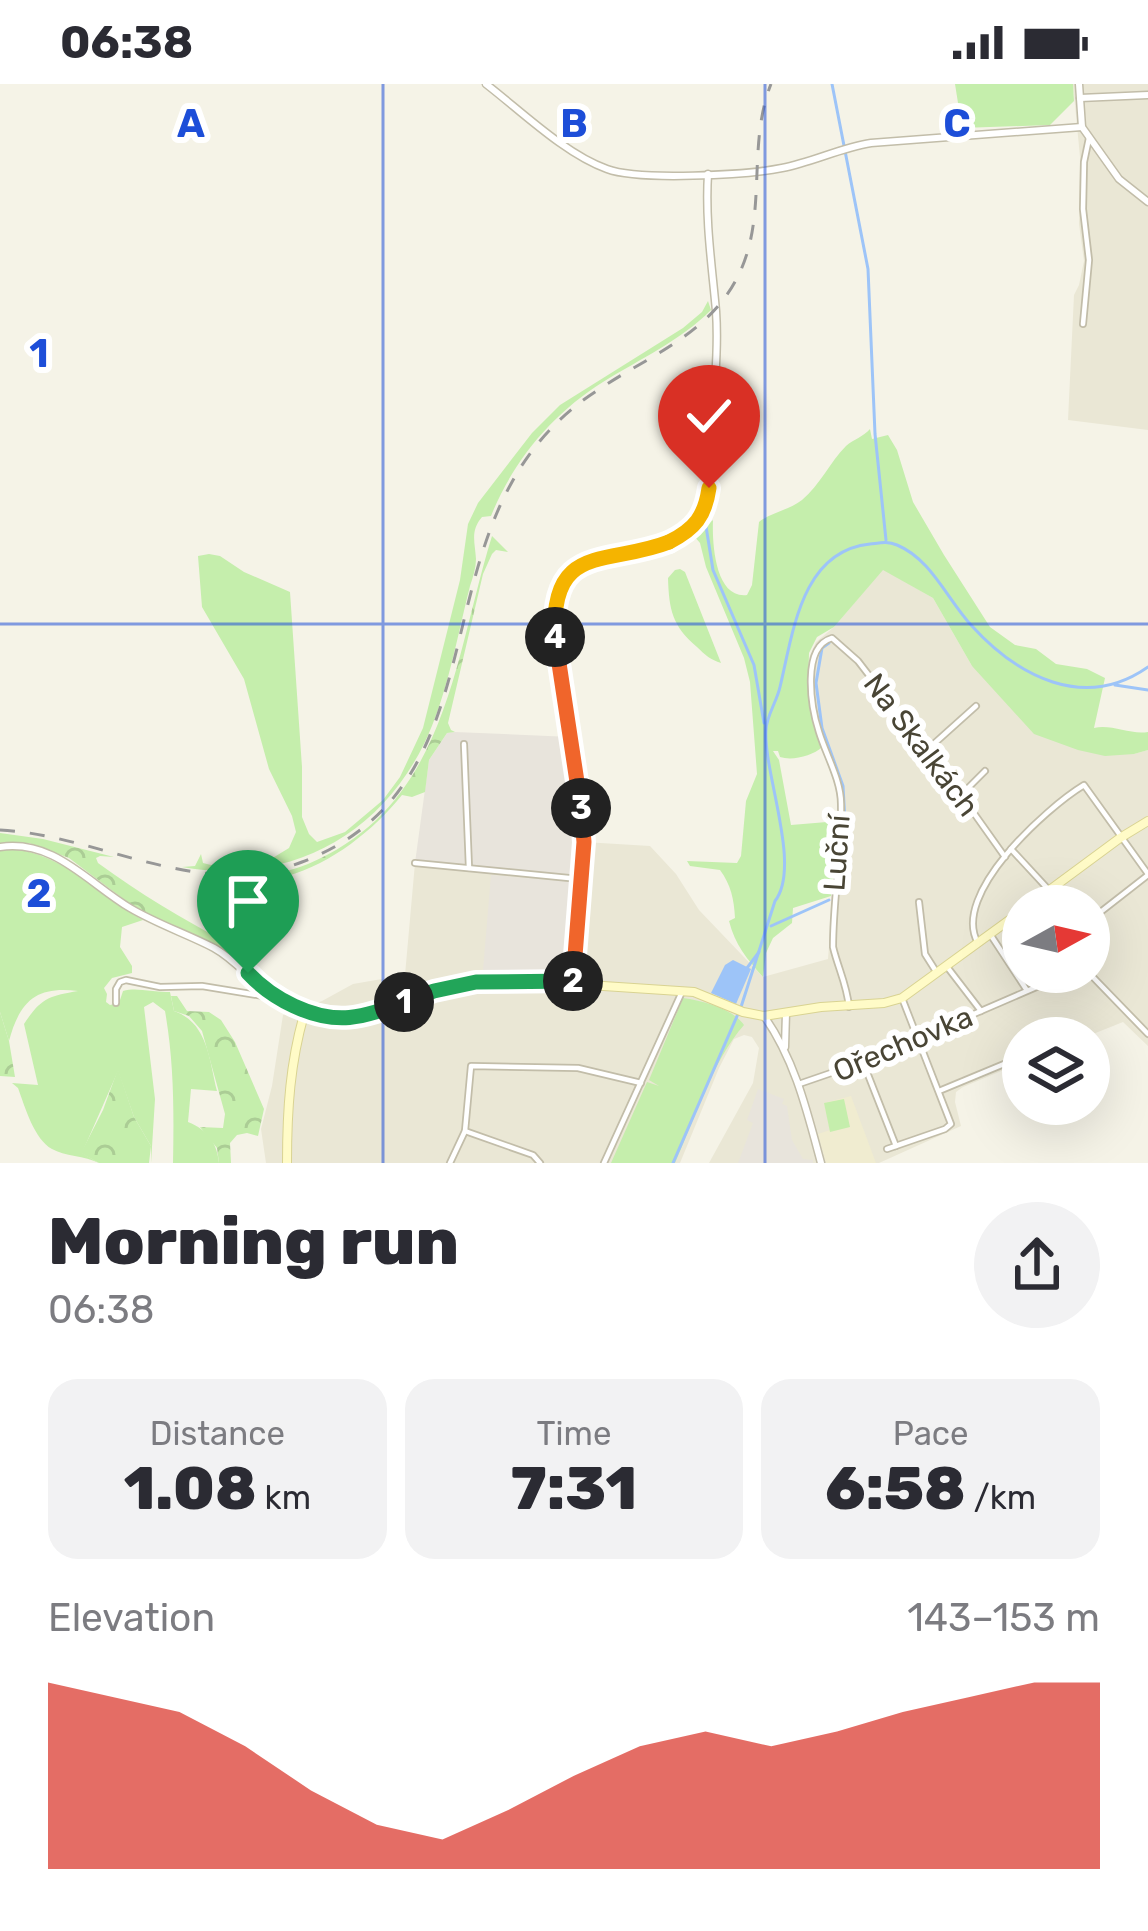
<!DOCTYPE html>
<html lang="en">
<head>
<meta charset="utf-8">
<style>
  :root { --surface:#fff; --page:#f2f2f3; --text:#2b2b33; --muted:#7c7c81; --accent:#d93025 }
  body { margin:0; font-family:Rubik,sans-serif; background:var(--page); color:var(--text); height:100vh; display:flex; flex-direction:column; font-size:45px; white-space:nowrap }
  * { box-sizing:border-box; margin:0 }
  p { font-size:39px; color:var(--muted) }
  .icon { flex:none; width:66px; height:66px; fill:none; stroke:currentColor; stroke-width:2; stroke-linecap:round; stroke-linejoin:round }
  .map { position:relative; height:1079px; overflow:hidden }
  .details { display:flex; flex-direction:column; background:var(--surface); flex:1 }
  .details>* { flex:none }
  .needle { width:78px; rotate:82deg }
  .controls { position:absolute; left:1002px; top:801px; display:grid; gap:24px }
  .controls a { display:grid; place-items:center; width:108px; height:108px; border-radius:50%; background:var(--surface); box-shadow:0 12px 48px #0002; font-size:60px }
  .pin { position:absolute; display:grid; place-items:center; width:102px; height:102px; color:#fff; margin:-123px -51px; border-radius:50% 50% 50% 0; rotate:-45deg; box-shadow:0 0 12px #0007 }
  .pin .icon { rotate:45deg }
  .km { position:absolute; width:60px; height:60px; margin:-30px; border-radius:50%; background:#222; color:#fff; font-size:33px; line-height:60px; text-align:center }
  .round { display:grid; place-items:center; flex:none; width:126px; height:126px; border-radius:63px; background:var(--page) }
  .head { display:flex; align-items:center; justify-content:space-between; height:204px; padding:0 48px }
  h1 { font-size:66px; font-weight:800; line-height:90px }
  .metrics { display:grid; grid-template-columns:repeat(3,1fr); gap:18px; height:204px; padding:12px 48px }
  .metrics div { display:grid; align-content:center; border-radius:30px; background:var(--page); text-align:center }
  .metrics b { font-size:60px; font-weight:800 }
  .metrics small { font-size:33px; font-weight:400 }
  .metrics p { font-size:33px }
  .chart { height:336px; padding:24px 48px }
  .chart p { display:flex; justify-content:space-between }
  .chart svg { width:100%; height:216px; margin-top:12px; fill:var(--accent); opacity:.7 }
  .status { display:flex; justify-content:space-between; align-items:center; height:84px; padding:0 60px; background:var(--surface); direction:ltr }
  .status svg { height:33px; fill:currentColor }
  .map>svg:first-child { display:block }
  .residential { fill:#eae7d5; fill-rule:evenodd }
  .industrial { fill:#e8e4dc }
  .education { fill:#f0ecd0 }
  .green { fill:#c5eeac }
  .forest { fill:url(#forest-crowns) }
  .water { fill:#9dc4f8 }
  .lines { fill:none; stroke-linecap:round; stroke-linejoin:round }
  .stream { stroke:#9dc4f8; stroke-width:3 }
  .minor-casing { stroke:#c2bda9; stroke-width:8 }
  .tertiary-casing { stroke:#c2bda9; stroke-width:9 }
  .secondary-casing { stroke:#d9d392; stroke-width:10 }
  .minor { stroke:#fff; stroke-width:4.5 }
  .tertiary { stroke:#fff; stroke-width:6 }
  .secondary { stroke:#fffbc7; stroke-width:8 }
  .rail { stroke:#979797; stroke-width:3; stroke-dasharray:15 15; stroke-linecap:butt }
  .split-1-casing { stroke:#fff; stroke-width:24 }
  .split-2-casing { stroke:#fff; stroke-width:24 }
  .split-3-casing { stroke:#fff; stroke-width:24 }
  .split-4-casing { stroke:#fff; stroke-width:24 }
  .split-5-casing { stroke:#fff; stroke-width:24 }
  .split-6-casing { stroke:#fff; stroke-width:24 }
  .split-1 { stroke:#22a559; stroke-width:15 }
  .split-2 { stroke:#22a559; stroke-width:15 }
  .split-3 { stroke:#f0652b; stroke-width:15 }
  .split-4 { stroke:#f0652b; stroke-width:15 }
  .split-5 { stroke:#f5b400; stroke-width:15 }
  .split-6 { stroke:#f5b400; stroke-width:15 }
  .grid { fill:none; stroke:#1d4ed8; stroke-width:3; stroke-opacity:0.55 }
  .labels { text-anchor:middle; stroke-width:12; stroke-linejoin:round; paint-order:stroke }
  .street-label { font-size:30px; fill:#494535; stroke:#fff }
  .grid-label { font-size:39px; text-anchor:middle; font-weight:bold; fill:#1d4ed8; stroke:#fff; stroke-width:12; stroke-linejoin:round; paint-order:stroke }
</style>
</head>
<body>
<div class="status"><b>06:38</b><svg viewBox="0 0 49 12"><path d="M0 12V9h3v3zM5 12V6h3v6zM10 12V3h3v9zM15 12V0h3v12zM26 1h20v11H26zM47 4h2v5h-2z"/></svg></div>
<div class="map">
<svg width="1148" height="1079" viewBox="0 0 1148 1079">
  <defs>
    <pattern id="forest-crowns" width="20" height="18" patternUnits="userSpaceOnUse" patternTransform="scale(3)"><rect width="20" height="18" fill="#c5eeac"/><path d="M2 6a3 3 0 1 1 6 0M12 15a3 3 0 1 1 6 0" fill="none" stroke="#abcd95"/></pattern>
  </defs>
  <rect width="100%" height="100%" fill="#f5f3e7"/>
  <g class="residential">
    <polygon points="1073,0 1148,0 1148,346 1068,336 1074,211 1079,201 1084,177 1079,140 1080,73"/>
    <path d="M883,485L933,514L972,582L1134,670L1148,666V962L1123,938L1083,954H1023V978L963,1003L956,1008L955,1018L961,1042L879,1079H709L753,999L759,964L752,953L744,951L734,955L719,984L680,1079H266L261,1045L272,1002L283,931L322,917L353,900L405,891L415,779L584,758L650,762L676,790L699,826L763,893L828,875L839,737L838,711L815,642L808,606L809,574L816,558L834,543ZM1023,822H1089V888H1023Z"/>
  </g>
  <g class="industrial">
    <polygon points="455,648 571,653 582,733 579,795 415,779 429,676 447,649"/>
    <polygon points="491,791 573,798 568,888 553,888 553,891 484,890 483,886"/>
    <polygon points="758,1005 784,1015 782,1020 787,1022 792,1056 803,1075 813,1076 813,1079 738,1079 753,1039 747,1036"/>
  </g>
  <polygon class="education" points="851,1012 876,1079 826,1079 818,1050 830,1046 824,1019"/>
  <g class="green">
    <polygon points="955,0 1073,0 1074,17 1050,41 962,44"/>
    <path d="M708,217L711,226C680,257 640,275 603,298C552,330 513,377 491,432L482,433C470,447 475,458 476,475C476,484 473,493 470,502C457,553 447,613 424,660C377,755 285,801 182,783L195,782L201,770L203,779L219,783L271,775L289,764L296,748L292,732L269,685L244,595L202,523L198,472L209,470L220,472L244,488L290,508L302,683V733L309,750L317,758L345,748L383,716L400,693L423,644L460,496L468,440L478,419L532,349L560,321L683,244L702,228Z"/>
    <path d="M870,345L872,355L888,351L897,366L913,418L944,471L990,543L1015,561L1036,565L1056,580L1087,585L1105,594L1094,644C1112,640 1130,651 1148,648V666L1134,670L1105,672L1078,666L1034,650L972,582L933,514L883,486L834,543L817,553L809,569L808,606L822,663C813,672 792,677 780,673L778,667H773L779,676L791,741L839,737L831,812L793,824L792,839L773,854L766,869L763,893C747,875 735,861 729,837L735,834C734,815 731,801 720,786L690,782L687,777L737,779L741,772L746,717L757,690L750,598L744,574L706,483L700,459L694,452L713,436C712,459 715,515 747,511L752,501L759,438C772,428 789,426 802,416C820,401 830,378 846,362C854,355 863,353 870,345Z"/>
    <path d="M680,485L685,488L721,579C711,576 705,571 697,563C672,542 669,525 668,494L675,486Z"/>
    <path d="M12,765C65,770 99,811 143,836L122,843L120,863L132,882V889L112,894L104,904L107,910L106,918L110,921L119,919L123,907C138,903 154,909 170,908L174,927C208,939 209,975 217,1007L191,1005L188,1038C208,1046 217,1059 219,1079H173C174,1027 174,978 165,927L153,918L144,923L155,1015L151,1079V1062L134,1033L118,987L82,1069L99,1079C85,1072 64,1072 52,1065C34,1055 25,1023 18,1004L12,999L38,1001L24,940C41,914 49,912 78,907C37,902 20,916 9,957L0,928V767Z"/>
    <path d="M683,914C703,917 732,924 744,941C713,976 694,1036 675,1079H611L647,998L659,1002L649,996Z"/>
    <polygon points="844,1015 850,1043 830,1048 824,1019"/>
  </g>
  <g class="forest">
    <path d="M492,452L508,468L496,466L492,470L483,490L448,639L451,646L455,648L447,649L429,676L425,708L412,713L402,711C374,746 331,780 287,792C272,796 255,796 241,802L245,837L262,899L246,882L218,862L147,830L126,817L69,774L29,759H0V749L43,755L114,773L100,772L96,774L98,779C139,809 182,835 228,859L235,860L239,852L224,804L208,798C220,793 232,795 245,794C267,792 287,788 308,780C447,721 453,578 492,452Z"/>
    <polygon points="177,912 187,927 209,928 221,936 235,958 264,1025 258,1052 247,1049 237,1051 230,1059 231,1079 219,1079 217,1064 200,1043 223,1044 225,1030 202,947 189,932 174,927 171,912"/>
    <polygon points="0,928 9,957 15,993 0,992"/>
    <polygon points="118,985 134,1033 151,1062 149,1079 99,1079 81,1069 103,1026"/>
  </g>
  <polygon class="water" points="733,876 751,885 736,920 711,909 725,881"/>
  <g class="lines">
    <g class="stream">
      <polyline points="832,0 868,185 875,350 886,456"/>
      <polyline points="704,430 713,486 754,581 764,639"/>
      <polyline points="829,559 822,564 816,599 822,644 843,702 845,738 840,809"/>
      <polyline points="1115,601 1148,606"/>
      <polyline points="771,842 829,816"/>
      <polyline points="747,884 759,868"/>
      <path d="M673,1079L741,923L775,817C802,782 763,688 766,646C766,633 777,617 780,603C793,549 801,467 870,460C880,459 887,457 897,461C931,475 947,515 971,541C1017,592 1084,628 1148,583"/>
    </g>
    <g class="minor-casing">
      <g id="minor">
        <polyline points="1083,240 1089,176 1083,125 1084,78 1089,54"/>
        <polyline points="464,660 469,784"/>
        <polyline points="927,666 976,622"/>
        <polyline points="961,711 985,687"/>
        <polyline points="1011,765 1048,805"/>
        <polyline points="415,779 579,795"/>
        <polyline points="919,818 925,870 937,889"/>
        <polyline points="1089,837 1148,791"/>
        <polyline points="990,850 1026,905"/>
        <path d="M978,859C950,811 1046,724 1084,701L1148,790"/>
        <polyline points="948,884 981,927"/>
        <polyline points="1088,888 1148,950"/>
        <polyline points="116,919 116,905 120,898 126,896 160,903 202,902 275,914"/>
        <path d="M849,923C847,901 838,884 833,863C833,815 842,768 841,720C841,696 826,671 819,648C811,623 801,563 832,554L858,577L961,711L1005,773"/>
        <polyline points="863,978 896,1062"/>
        <polyline points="799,1000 863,978 1071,888"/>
        <polyline points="939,1007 1004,980"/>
        <polyline points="465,1047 533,1071 540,1079"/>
        <polyline points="887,1065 945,1045 951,1040 902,914"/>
        <polyline points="450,1079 465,1047 471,982 578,984 641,999"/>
        <polyline points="604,1079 681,910"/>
      </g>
    </g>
    <g class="tertiary-casing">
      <g id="tertiary">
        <path d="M486,0C521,27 565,70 607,85C639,97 747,91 782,84C813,78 840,64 871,59L1082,43"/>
        <polyline points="1079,0 1082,43 1119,95 1148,118"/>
        <polyline points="1080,14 1148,11"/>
        <path d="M0,763C54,755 88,799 130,824C157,840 187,850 214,864C234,875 247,892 264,905C276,915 291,920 305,927"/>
        <path d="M573,898L584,758L582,733C576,690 570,648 563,606C559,580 551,551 555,524C569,437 678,494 704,428C713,406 710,378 711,355C713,313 719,269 716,227C712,182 705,136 708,90"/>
        <path d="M764,932C795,976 807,1027 821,1079"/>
        <polyline points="785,963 786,929"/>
      </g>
    </g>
    <g class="secondary-casing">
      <g id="secondary">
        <polyline points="1028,822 1120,754 1148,737"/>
        <path d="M287,1079C287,1026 290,978 305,927L322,934L349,935L386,925L434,907L476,898L513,896L694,908L743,928L764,932L821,923L884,919L902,914L1023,826"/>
      </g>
    </g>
    <use href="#minor" class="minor"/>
    <use href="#tertiary" class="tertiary"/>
    <use href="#secondary" class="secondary"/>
    <path class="rail" d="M0,746C101,751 199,818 302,778C474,712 438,530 512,398C532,361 562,329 598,306C648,272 708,251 737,194C769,133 746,63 771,0"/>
  </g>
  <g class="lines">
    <g class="split-1-casing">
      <path id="split-1" d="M248,889C262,904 275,913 294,922C337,942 362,934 404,918"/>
    </g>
    <g class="split-2-casing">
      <polyline id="split-2" points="404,918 434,907 476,898 573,897"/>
    </g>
    <g class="split-3-casing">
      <polyline id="split-3" points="573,897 584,758 581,724"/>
    </g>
    <g class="split-4-casing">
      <polyline id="split-4" points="555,553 581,724"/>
    </g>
    <g class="split-5-casing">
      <path id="split-5" d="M555,553C550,458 608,482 669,458"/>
    </g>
    <g class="split-6-casing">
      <path id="split-6" d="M669,458C695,445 705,432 709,404"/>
    </g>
    <use href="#split-1" class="split-1"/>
    <use href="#split-2" class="split-2"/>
    <use href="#split-3" class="split-3"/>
    <use href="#split-4" class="split-4"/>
    <use href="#split-5" class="split-5"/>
    <use href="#split-6" class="split-6"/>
  </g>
  <path class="grid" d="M383,0V1079M765,0V1079M0,540H1148"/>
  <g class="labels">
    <g class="street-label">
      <text transform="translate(921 661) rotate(53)" y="10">Na Skalkách</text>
      <text transform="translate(837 769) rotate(-86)" y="10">Luční</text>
      <text transform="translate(903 960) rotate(-23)" y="10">Ořechovka</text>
    </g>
  </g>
  <g class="grid-label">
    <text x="191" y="53">A</text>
    <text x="574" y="53">B</text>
    <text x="957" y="53">C</text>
    <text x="39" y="283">1</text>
    <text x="39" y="823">2</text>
  </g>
</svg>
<div class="controls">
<a><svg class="needle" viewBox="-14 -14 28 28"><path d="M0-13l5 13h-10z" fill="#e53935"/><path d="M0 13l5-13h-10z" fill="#7c7c81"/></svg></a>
<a><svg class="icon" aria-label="layers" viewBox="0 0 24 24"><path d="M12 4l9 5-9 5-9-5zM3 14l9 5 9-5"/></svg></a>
</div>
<div class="pin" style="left:248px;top:889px;background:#1e9e55"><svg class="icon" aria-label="arrive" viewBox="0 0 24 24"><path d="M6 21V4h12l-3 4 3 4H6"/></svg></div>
<div class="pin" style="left:709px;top:404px;background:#d93025"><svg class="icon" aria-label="check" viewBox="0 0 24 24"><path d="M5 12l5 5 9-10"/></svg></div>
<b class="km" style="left:404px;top:918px">1</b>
<b class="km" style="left:573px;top:897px">2</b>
<b class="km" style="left:581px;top:724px">3</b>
<b class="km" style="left:555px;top:553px">4</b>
</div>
<section class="details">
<div class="head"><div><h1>Morning run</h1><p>06:38</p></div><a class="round"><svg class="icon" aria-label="share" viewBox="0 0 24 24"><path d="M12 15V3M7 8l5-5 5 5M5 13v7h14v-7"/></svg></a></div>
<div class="metrics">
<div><p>Distance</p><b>1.08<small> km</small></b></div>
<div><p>Time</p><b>7:31</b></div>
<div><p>Pace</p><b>6:58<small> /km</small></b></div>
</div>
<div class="chart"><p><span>Elevation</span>143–153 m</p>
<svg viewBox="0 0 160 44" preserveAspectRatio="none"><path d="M0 44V6L10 9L20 12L30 19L40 28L50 35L60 38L70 32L80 25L90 19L100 16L110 19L120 16L130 12L140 9L150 6L160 6V44z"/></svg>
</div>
</section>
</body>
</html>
